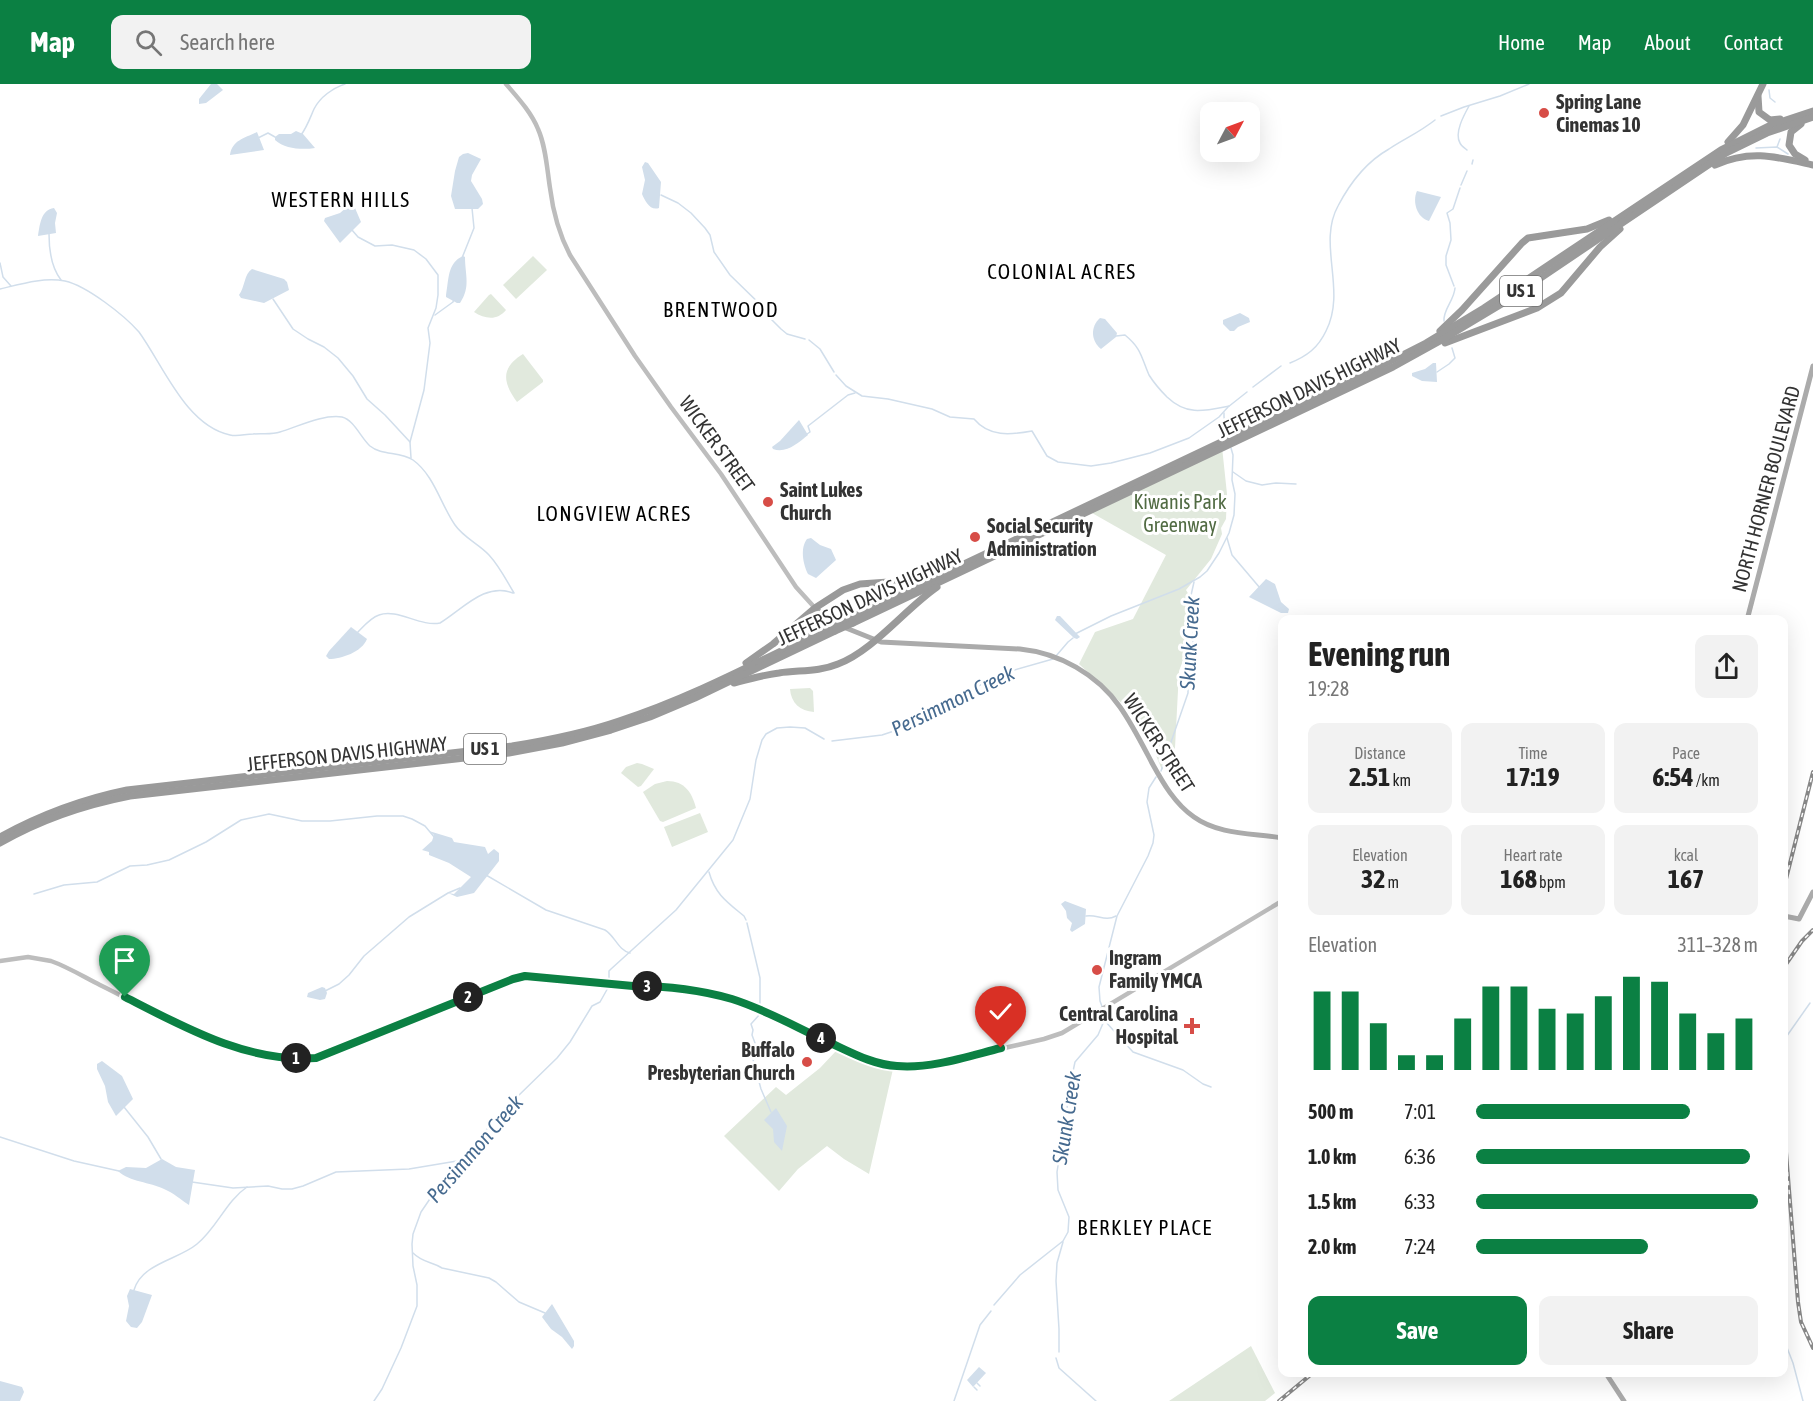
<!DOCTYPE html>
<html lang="en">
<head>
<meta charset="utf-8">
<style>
  :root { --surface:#fff; --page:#f2f2f2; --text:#222; --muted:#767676; --accent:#0b8043 }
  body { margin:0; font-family:"Asap Condensed",sans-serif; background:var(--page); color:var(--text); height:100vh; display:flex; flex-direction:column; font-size:22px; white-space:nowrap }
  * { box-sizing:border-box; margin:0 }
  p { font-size:20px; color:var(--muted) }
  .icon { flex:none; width:33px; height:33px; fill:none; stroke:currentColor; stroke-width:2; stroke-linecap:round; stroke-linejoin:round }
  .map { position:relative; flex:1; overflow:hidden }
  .drawer { position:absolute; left:1278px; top:531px; width:510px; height:762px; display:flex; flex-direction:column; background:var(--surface); border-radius:12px; box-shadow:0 6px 24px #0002 }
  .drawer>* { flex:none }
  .needle { width:39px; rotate:49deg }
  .tools { position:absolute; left:1200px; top:18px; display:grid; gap:12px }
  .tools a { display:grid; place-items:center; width:60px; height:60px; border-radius:12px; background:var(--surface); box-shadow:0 6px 24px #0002; font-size:30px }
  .pin { position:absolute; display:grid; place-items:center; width:51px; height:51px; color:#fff; margin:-62px -26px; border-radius:50% 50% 50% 0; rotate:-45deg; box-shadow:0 0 6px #0007 }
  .pin .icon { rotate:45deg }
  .km { position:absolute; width:30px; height:30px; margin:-15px; border-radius:50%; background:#222; color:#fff; font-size:16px; line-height:30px; text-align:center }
  .round { display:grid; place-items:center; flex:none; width:63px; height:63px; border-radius:12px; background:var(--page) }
  .overview { display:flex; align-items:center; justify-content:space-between; height:102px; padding:0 30px }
  h1 { font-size:33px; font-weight:700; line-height:45px }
  .figures { display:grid; grid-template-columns:repeat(3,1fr); gap:9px; height:102px; padding:6px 30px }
  .figures div { display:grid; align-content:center; border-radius:12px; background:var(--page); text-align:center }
  .figures b { font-size:26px; font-weight:700 }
  .figures small { font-size:16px; font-weight:400 }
  .figures p { font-size:16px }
  .chart { height:168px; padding:12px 30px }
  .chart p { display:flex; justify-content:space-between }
  .chart svg { width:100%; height:108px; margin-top:6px; stroke:var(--accent); stroke-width:6 }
  .action { display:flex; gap:12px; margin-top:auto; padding:12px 30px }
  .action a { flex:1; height:69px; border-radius:12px; background:var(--accent); color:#fff; font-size:24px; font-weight:700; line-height:69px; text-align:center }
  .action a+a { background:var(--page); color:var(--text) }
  ul { padding:0 30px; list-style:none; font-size:20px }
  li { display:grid; grid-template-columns:96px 72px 1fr; align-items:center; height:45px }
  li i { height:15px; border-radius:8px; background:var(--accent) }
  header { display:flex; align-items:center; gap:36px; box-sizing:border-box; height:84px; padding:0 30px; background:var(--accent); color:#fff }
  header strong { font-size:28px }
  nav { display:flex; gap:33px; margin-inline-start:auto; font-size:21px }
  .search { width:420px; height:54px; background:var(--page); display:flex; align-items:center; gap:15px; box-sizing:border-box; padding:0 21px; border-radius:12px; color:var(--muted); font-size:22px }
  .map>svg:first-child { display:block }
  .green { fill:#e1e9dd }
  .water { fill:#d1deeb }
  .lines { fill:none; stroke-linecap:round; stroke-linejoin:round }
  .stream { stroke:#d1deeb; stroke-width:1.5 }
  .secondary { stroke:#bdbdbd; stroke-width:4.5 }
  .primary { stroke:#ababab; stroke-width:5 }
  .highway { stroke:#9a9a9a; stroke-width:7 }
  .rail-casing { stroke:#888; stroke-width:4 }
  .rail { stroke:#fff; stroke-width:1.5; stroke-dasharray:4.5; stroke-linecap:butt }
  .highway-bridge { stroke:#9a9a9a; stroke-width:7 }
  .route-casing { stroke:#fff; stroke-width:12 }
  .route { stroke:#0b8043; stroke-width:8 }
  .poi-dot { fill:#d74d47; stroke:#fff; stroke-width:2 }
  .labels { text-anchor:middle; stroke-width:6; stroke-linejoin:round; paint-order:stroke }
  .shield { fill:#fff; stroke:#707070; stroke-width:1.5 }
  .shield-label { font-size:18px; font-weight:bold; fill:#333 }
  .poi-label { font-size:20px; font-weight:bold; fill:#333; stroke:#fff; text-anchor:start }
  .street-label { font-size:20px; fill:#333; stroke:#fff }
  .park-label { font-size:20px; fill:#516b43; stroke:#fff }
  .neighbourhood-label { font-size:21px; letter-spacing:1.5px; fill:#000; stroke:#fff }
  .water-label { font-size:21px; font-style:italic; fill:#466a8f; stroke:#fff }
</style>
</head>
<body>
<header>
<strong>Map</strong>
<div class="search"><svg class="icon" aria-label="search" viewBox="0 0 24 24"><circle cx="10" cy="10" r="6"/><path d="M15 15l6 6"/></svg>Search here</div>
<nav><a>Home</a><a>Map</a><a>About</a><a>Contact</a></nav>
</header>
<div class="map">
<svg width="1813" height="1317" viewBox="0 0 1813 1317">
  <rect width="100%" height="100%" fill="#fff"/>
  <g class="green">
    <polygon points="533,172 547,186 516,215 503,201"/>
    <path d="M491,210L506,226C497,237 485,235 474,228L489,211Z"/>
    <path d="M523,270L543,296V298L517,318C503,299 500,284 523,270Z"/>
    <polygon points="1222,363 1227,410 1226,435 1221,444 1222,450 1211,475 1186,506 1189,511 1184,574 1179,587 1175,664 1162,686 1153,664 1144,652 1129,626 1079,580 1095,548 1133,535 1166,471 1085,425"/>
    <path d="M810,604L813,607L814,628C800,627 791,619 790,605Z"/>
    <polygon points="637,679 642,680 654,685 641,702 638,703 621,689 626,683"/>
    <path d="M667,697C685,697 692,709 696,724L663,738L660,737L643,708L655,700Z"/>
    <polygon points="700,729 708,748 672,763 664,743"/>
    <polygon points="836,967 870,979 893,985 869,1090 844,1075 827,1062 798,1085 779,1107 724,1052 776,1003 786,1011 820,984"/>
    <polygon points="1251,1262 1275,1309 1265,1317 1169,1317"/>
  </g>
  <g class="water">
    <polygon points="211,0 217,0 223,6 206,19 199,20 199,15"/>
    <path d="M296,47L303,50L315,64C302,66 285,65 275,56V53L279,50H291Z"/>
    <path d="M257,48L264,66L230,71C232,56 245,54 257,48Z"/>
    <polygon points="468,69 481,75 472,91 471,97 482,115 483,120 478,125 455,125 451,112 455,87 459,73 463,70"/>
    <path d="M645,78L648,79L661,98L659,124C650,127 645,117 642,110L645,96L642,83Z"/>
    <path d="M1417,107L1441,113L1429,137C1417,134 1412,118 1417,107Z"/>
    <polygon points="347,123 355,124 361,138 340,159 324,137 325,134 340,129"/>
    <path d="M54,124L57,129L55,139L56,149L38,152C40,140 41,126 54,124Z"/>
    <path d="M463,172L465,173C465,191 471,203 460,219H457L446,213V211C449,196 447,179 463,172Z"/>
    <path d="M252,185L284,195L287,198L289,206L264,219L241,214L239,211C245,203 244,190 252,185Z"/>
    <polygon points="1240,229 1249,234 1250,238 1238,243 1234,247 1230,247 1223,240 1223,236"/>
    <path d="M1100,234L1105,235L1117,249L1116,253L1101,265C1091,257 1090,243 1100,234Z"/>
    <polygon points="1433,279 1436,279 1437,298 1422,297 1412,292 1412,289 1425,285"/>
    <path d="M799,336L808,351C798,359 786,370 773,365L772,363L780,357Z"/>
    <path d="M811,454L820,461L831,465L836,476L816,494L808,490C803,480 800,464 807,455Z"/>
    <polygon points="1266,495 1275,500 1281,518 1289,525 1288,529 1281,529 1249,513"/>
    <polygon points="1057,532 1060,532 1080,553 1077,555 1074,554 1055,536"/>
    <path d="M351,543L367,555C362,568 341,575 329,575L326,572L329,567Z"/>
    <polygon points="429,747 452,754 454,758 485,763 488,770 494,765 499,769 499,777 474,809 457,813 448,809 454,810 471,793 449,779 429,771 429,768 422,766 432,757 434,751"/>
    <polygon points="1065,817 1086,825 1085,840 1072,848 1070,846 1072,839 1067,834 1066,827 1061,820"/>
    <polygon points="322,903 325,904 327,909 325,915 320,916 307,913 308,909"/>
    <polygon points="102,977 122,992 133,1015 116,1032 108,1018 105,1002 97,985 97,980"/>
    <polygon points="776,1024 787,1042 782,1067 774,1058 773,1045 764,1036"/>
    <path d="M162,1075L176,1083L195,1086L189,1121C181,1116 174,1109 164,1105C150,1098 130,1098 118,1087L126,1083L146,1084Z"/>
    <polygon points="130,1205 152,1211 142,1238 137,1244 131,1243 126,1237 129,1222 127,1212"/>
    <polygon points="552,1220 574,1257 574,1262 572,1265 562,1253 551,1245 542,1233"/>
    <polygon points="979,1283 986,1289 973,1303 967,1296"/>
    <polygon points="0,1297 22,1303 24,1308 20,1317 0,1317"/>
  </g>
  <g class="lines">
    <g class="stream">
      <polyline points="1769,6 1770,14 1775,18"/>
      <polyline points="1441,32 1464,23 1500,12 1529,0"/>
      <path d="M301,51C307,43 310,34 314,25C320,13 333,4 345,0"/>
      <polyline points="258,54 268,49 275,53"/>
      <polyline points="1777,63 1780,55"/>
      <polyline points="1756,64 1777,63 1788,70"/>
      <path d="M1467,66C1465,64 1461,62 1460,59C1454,49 1464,31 1469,22"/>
      <polyline points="1472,80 1473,76"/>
      <polyline points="1461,101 1467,87"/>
      <polyline points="661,111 678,119 691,129 705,144 710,151 714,168 730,191 767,227 771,235 781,245 787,250 805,255"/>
      <polyline points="352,146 358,153 375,162 392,161 414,166 426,175 438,191 438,211 436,224 428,244 430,259 424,306 410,358 411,374"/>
      <path d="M49,150C49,167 51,183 61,196"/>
      <polyline points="462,174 474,144 472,124"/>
      <polyline points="0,179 3,193 11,202"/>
      <polyline points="1454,202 1446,181 1446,172 1451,156 1450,139 1447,129 1453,125 1460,104"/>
      <path d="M0,205C21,200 43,193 65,197C87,202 124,231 139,248C163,281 186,342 230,351C238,353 245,350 253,350C262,349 271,351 280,348C297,343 323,330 342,333C354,336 361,354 370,362C382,372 400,367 413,376C434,391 441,421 455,441C464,454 479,460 489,471C500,483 506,496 514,509"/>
      <polyline points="273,215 293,245 308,255 324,263 338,274 353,292 367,315 385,331 410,358"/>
      <polyline points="435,231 453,218 454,215"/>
      <path d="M1444,237C1443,225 1454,217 1455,204"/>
      <path d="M1116,252L1125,251C1142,265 1141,273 1149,291C1154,299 1160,306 1167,313C1187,332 1204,327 1229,322"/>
      <polyline points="809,256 820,265 834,288"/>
      <path d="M1290,279C1307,272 1318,264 1326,247C1347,206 1317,160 1338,122C1350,99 1366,78 1389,65C1404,55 1420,48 1435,36"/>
      <polyline points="1437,288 1449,280 1455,274 1452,264"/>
      <path d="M836,291L846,302L862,312L888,315L932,325L950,333L974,335C989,353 1010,351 1032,347L1047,372L1058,378L1091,382L1111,379L1150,369L1189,354L1219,333L1228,323L1247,308"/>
      <polyline points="1253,303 1281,282"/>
      <polyline points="1224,329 1224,333 1227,351"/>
      <polyline points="807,350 810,348 808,342 848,311 855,309"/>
      <polyline points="1233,388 1246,397 1262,401 1276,399 1296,400"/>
      <polyline points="1227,454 1232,471 1260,504"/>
      <path d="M357,549C363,543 370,534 379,531C397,524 420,543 440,539C463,525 485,498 513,509"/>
      <polyline points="1075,550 1111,532 1179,505 1200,493 1207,487 1219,469 1229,449 1234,431 1235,410 1232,396 1233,371 1231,364"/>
      <polyline points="1056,572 1068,558 1073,554"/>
      <polyline points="832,657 882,651 912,641 966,612 987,596 1000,590 1053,575"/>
      <polyline points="1161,687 1188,609 1188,586 1192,569 1194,542 1187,529 1194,498"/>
      <path d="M709,788C715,810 727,818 744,832L746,836"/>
      <path d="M486,791L546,826L605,846C615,852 618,866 630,869"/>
      <polyline points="34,810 64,801 97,798 130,782 147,781 169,776 206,758 241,736 269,730 302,737 330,737 377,732 403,732 412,735 425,742 435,754"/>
      <path d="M1086,832C1097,830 1105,838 1116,832"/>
      <polyline points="747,839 760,894 760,924"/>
      <polyline points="609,897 609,887 611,885 676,826 733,756 750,715 756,676 762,656 766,650 777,644 790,643 805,644 824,655"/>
      <polyline points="325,907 339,900 349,891 364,872 409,833 448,809 460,804"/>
      <polyline points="760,930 751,940 753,946 752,951 755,959 751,968 761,1005 771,1028"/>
      <polyline points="1105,937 1133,968 1183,986 1203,1000 1211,1003"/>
      <polyline points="1784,956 1810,919"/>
      <polyline points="124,1023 148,1053 161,1075"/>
      <polyline points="0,1053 74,1077 119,1087"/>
      <polyline points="192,1098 233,1104 268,1102 282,1105 292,1105 303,1102 336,1088 409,1085 463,1076"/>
      <path d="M413,1169C423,1179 431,1177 442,1184L489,1194L496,1198L519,1218L545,1229"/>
      <path d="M134,1206C142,1179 178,1176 197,1160C217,1144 226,1117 247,1103"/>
      <polyline points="994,1221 1020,1191 1063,1157 1068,1148 1069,1133 1058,1106 1057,1088 1072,992 1075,978 1098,951 1104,937 1104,928 1100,917 1099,903 1117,832 1148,772 1153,759 1154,751 1147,718 1149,704 1156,693"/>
      <polyline points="1784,1256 1793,1279 1803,1317"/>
      <polyline points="1059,1268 1059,1245 1056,1197 1057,1179 1063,1158"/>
      <polyline points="1056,1274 1059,1284 1096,1317"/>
      <polyline points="977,1299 980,1302"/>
      <polyline points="974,1303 977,1306"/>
      <polyline points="374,1317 382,1305 401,1264 417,1222 417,1201 413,1182 412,1160 413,1150 421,1128 438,1103 467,1073 490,1041 517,1013 557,974 570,958 592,922 600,918 609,902"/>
      <polyline points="954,1317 980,1241 991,1227"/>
    </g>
    <g class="secondary">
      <path d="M506,0C518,14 531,28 538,45C546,63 547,85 550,104C553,128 559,150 570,171L635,272L671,323L721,390L796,503L815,524"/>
      <path d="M0,877L28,873L51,877C68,883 84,893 100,901C165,933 241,981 316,974L514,895L525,892L633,902H651L703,908L734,916L869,975L896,982H917L947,977L1044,955L1062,949L1282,817"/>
    </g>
    <g class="primary">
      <path d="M815,524L841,542L881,558L1020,565C1059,569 1097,590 1120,623C1132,640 1142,660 1152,679C1163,699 1175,720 1194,733C1219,751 1253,749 1282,754"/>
      <polyline points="1747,536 1813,282"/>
      <polyline points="1784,832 1799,835 1813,808"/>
      <polyline points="1605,1288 1624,1317"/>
    </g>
    <g class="highway">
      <polyline points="1758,12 1759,28 1770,36 1780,35"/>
      <polyline points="1801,40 1791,48 1789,61 1795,70 1805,76"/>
      <polyline points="1728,58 1743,41 1763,0"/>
      <path d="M1715,81C1751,65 1777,73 1813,81"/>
      <polyline points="1440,247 1462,226 1522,159 1528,154 1587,145 1609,136"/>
      <polyline points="1445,259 1537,224 1561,209 1600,163 1620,145"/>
      <polyline points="846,536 1373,286 1426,259 1484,224 1721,66 1771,41 1813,27"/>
      <polyline points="853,539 1393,283 1440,257 1505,218 1726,69 1767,49 1813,33"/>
      <polyline points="746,579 773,560 815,524 843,506 860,500 917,496 936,490"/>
      <path d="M734,599C749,595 763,591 779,589C799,586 819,588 838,580C873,567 905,525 937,503"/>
      <path d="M0,753C40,731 83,715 127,706L512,662C549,656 584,649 619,637C691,614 761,576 828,544"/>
      <path d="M0,759C40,736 84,721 130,712L509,669L562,659L611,646L650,633L695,614L835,547"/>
    </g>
    <g class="rail-casing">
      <g id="rail">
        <polyline points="1784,803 1813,688"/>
        <polyline points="1784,883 1802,857 1813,846"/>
        <polyline points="1784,1043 1798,1218 1801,1238 1813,1264"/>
        <polyline points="1279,1317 1314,1288"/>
      </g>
    </g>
    <use href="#rail" class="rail"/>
    <g class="highway-bridge">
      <polyline points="828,544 846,536"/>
      <polyline points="835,547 853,539"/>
    </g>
  </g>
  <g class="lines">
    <g class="route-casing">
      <path id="route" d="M125,913C184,943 247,979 316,974L513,895L525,892L633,902C665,902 701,906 732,915C764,925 794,942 824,956C847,966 872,981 897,982C931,985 969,972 1001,964"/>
    </g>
    <use href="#route" class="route"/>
  </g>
  <g class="poi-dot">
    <circle cx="1544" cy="29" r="6"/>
    <circle cx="768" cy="418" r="6"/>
    <circle cx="975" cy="453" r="6"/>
    <circle cx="1097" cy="886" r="6"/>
    <path d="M1189 933h6v6h6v6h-6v6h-6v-6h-6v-6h6z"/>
    <circle cx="807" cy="978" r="6"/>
  </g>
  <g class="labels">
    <g class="shield">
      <rect x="1500" y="192" width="42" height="30" rx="4.5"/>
      <rect x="464" y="650" width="42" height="30" rx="4.5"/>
    </g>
    <g class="shield-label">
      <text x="1521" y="213">US 1</text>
      <text x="485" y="671">US 1</text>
    </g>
    <g class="poi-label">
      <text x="1556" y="25">Spring Lane<tspan x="1556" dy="23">Cinemas 10</tspan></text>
      <text x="780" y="413">Saint Lukes<tspan x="780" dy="23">Church</tspan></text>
      <text x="987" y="449">Social Security<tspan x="987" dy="23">Administration</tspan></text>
      <text x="1109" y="881">Ingram<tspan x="1109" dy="23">Family YMCA</tspan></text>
      <text x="1178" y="937" text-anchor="end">Central Carolina<tspan x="1178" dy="23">Hospital</tspan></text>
      <text x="795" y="973" text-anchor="end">Buffalo<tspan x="795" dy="23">Presbyterian Church</tspan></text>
    </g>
    <g class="street-label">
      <text transform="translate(1309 304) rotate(-26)" y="7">JEFFERSON DAVIS HIGHWAY</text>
      <text transform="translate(717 360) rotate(54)" y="7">WICKER STREET</text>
      <text transform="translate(1766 405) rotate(-75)" y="7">NORTH HORNER BOULEVARD</text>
      <text transform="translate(870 513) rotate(-25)" y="7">JEFFERSON DAVIS HIGHWAY</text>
      <text transform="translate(1159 659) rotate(57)" y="7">WICKER STREET</text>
      <text transform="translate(347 670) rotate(-6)" y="7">JEFFERSON DAVIS HIGHWAY</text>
    </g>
    <g class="park-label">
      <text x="1180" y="425">Kiwanis Park<tspan x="1180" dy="23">Greenway</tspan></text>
    </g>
    <g class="neighbourhood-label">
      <text x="341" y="123">WESTERN HILLS</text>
      <text x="1062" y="195">COLONIAL ACRES</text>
      <text x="721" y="233">BRENTWOOD</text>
      <text x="614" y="437">LONGVIEW ACRES</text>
      <text x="1145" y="1151">BERKLEY PLACE</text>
    </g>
    <g class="water-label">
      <text transform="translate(1190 559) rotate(-87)" y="7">Skunk Creek</text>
      <text transform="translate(953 617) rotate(-26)" y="7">Persimmon Creek</text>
      <text transform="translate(1067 1034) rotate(-81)" y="7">Skunk Creek</text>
      <text transform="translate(475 1065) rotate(-49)" y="7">Persimmon Creek</text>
    </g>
  </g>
</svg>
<div class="tools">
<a><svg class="needle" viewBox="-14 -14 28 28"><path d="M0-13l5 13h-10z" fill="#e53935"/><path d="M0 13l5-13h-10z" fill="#767676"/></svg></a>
</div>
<div class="pin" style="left:125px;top:913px;background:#1e9e55"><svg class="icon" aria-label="arrive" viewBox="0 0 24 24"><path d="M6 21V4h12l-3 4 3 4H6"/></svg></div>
<div class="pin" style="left:1001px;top:964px;background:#d93025"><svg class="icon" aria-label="check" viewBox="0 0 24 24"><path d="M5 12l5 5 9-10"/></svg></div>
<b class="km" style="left:296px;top:974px">1</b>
<b class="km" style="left:468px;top:913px">2</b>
<b class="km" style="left:647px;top:902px">3</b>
<b class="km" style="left:821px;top:954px">4</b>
<section class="drawer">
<div class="overview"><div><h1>Evening run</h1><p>19:28</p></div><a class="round"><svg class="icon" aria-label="share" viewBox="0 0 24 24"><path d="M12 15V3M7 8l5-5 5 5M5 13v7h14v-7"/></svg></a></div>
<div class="figures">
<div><p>Distance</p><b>2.51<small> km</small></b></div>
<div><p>Time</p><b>17:19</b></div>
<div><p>Pace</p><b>6:54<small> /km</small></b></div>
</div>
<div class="figures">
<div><p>Elevation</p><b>32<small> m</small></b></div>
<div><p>Heart rate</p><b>168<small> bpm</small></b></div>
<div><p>kcal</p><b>167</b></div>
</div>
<div class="chart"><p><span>Elevation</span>311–328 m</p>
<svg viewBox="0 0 160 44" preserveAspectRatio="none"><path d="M5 44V12M15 44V12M25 44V25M35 44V38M45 44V38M55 44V23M65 44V10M75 44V10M85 44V19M95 44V21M105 44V14M115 44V6M125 44V8M135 44V21M145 44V29M155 44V23"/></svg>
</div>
<ul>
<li><b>500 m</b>7:01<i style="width:76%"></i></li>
<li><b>1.0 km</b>6:36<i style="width:97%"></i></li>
<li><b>1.5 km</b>6:33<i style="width:100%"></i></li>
<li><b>2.0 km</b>7:24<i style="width:61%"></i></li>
</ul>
<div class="action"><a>Save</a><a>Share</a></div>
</section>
</div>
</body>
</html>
